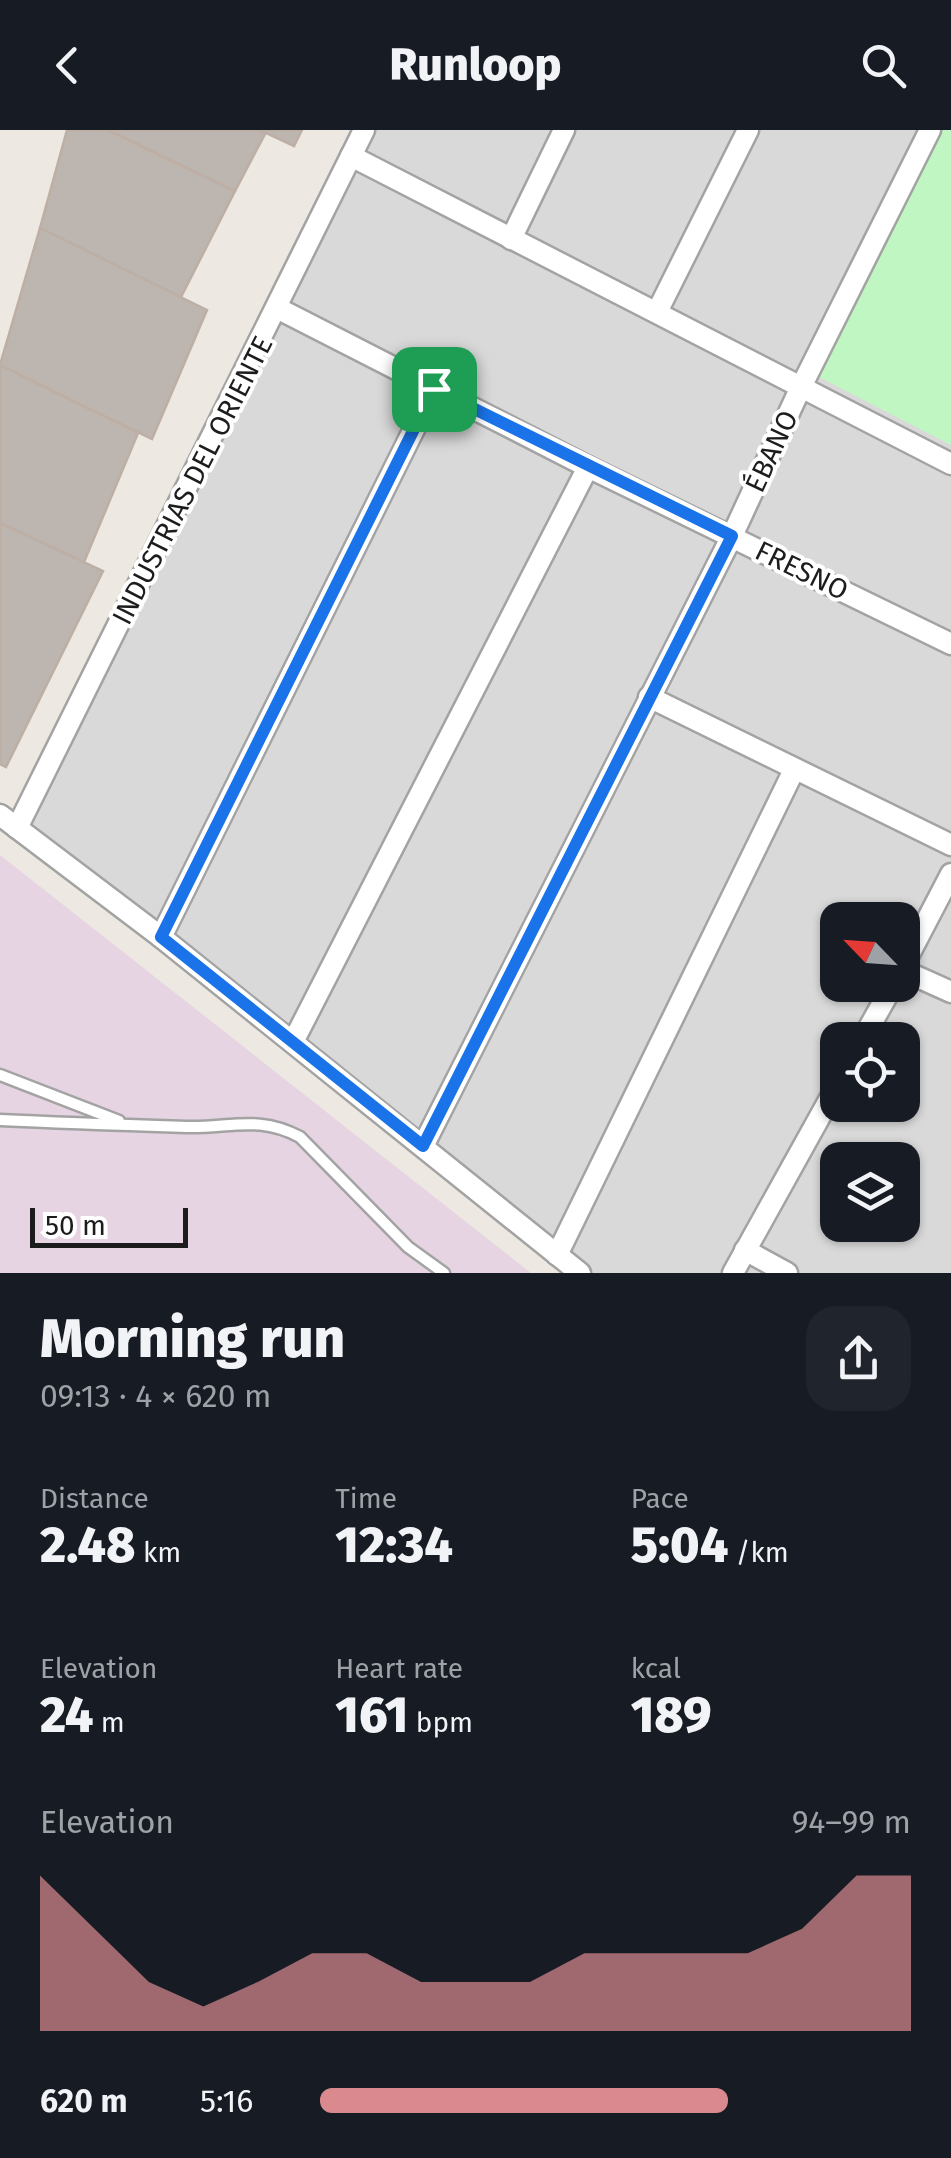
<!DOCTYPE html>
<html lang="en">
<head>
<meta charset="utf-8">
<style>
  :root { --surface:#171b24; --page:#20242c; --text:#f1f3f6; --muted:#9ea1a6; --accent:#da8a8f }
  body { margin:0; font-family:"Fira Sans",sans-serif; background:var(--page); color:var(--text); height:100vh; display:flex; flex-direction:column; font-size:38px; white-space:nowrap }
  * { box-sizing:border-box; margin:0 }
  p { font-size:32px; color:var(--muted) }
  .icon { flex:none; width:55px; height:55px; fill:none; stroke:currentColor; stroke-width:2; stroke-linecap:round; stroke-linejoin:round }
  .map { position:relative; height:1143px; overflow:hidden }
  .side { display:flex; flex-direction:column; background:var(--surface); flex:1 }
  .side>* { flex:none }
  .needle { width:65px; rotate:295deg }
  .fabs { position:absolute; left:820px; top:772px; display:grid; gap:20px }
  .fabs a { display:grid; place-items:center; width:100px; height:100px; border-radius:20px; background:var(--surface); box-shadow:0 2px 8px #0004; font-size:50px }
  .scale { position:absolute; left:30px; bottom:25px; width:158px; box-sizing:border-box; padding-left:10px; border:5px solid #1c1c1c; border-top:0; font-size:28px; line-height:35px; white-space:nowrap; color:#1c1c1c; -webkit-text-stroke:8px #fff; paint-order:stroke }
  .pin { position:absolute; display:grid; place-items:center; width:85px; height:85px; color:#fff; margin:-42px; border-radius:20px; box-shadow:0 5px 15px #0006 }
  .round { display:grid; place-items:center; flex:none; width:105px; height:105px; border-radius:30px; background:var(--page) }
  .summary { display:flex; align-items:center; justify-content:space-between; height:170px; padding:0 40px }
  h1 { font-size:55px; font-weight:800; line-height:75px }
  .metrics { display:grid; grid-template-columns:repeat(3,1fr); gap:15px; height:170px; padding:10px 40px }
  .metrics div { display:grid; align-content:center }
  .metrics b { font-size:50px; font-weight:800 }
  .metrics small { font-size:28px; font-weight:400 }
  .metrics p { font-size:28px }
  .chart { height:280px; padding:20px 40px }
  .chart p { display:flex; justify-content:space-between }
  .chart svg { width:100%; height:180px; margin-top:10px; fill:var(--accent); opacity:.7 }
  ul { padding:0 40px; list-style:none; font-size:32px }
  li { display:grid; grid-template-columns:160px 120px 1fr; align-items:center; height:75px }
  li i { height:25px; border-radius:12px; background:var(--accent) }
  header { display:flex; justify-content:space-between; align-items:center; height:130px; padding:0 40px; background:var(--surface); font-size:45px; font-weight:800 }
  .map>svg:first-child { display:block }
  .residential { fill:#dad9d9; fill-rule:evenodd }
  .industrial { fill:#e6d4e3 }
  .park { fill:#c0f6c2 }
  .building { fill:#bdb5af; stroke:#beafa5; stroke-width:2.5 }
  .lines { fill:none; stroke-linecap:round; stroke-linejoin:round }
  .service-casing { stroke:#a3a3a3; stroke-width:15 }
  .minor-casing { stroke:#a3a3a3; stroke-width:25 }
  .service { stroke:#fff; stroke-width:10 }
  .minor { stroke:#fff; stroke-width:20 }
  .route-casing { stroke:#fff; stroke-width:20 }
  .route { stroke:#1a73e8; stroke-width:12 }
  .labels { text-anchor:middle; stroke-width:8; stroke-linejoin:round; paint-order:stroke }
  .street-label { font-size:28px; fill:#1c1c1c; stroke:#fff }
</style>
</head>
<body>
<header><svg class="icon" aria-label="back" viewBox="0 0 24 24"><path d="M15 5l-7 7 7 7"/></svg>Runloop<svg class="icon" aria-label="search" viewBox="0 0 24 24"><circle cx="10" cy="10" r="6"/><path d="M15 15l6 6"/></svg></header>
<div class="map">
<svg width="951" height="1143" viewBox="0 0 951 1143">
  <rect width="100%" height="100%" fill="#ede9e2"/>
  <path class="residential" d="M357,0H951V1143H581L12,697ZM838,790H902V855H838ZM838,910H902V975H838ZM838,1030H902V1095H838Z"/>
  <polygon class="industrial" points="0,725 531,1143 0,1143"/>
  <polygon class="park" points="934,0 951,0 951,315 817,246"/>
  <g class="building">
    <polygon points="67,0 108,0 235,61 181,167 40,98"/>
    <polygon points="108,0 257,0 265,4 235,61"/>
    <polygon points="260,0 302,0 294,16"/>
    <polygon points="40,98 207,180 152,309 0,235"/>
    <polygon points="0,235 138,303 84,432 0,393"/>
    <polygon points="0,393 103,441 6,637 0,634"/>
  </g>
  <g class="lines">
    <g class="service-casing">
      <g id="service">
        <polyline points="0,945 119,991"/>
        <path d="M0,990C62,993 124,995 187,997C230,998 259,985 300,1007L408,1117L444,1143"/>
      </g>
    </g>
    <g class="minor-casing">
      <g id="minor">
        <polyline points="351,26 951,334"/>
        <polyline points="511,109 564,0"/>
        <polyline points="277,178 588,337 951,514"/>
        <polyline points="657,182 748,0"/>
        <polyline points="649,567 951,715"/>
        <polyline points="0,685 161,807 580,1143"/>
        <polyline points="17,698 364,0"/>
        <polyline points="161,807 434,259"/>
        <polyline points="902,838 951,744"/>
        <polyline points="902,840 951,862"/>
        <polyline points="862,910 893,855"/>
        <polyline points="293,912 588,337"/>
        <polyline points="423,1016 732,406 800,259 930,0"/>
        <polyline points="745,1120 787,1143"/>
        <polyline points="557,1125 794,640"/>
        <polyline points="733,1143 838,954"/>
      </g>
    </g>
    <use href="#service" class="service"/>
    <use href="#minor" class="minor"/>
  </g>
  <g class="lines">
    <g class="route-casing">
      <polygon id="route" points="434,259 732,406 423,1016 161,807"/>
    </g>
    <use href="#route" class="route"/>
  </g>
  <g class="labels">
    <g class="street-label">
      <text transform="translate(771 321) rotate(-65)" y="10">ÉBANO</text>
      <text transform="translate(192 350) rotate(-63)" y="10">INDUSTRIAS DEL ORIENTE</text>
      <text transform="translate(802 440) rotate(26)" y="10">FRESNO</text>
    </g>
  </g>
</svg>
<div class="fabs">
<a><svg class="needle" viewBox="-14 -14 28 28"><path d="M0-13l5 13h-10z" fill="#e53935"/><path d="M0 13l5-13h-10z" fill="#9ea1a6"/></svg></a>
<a><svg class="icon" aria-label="locate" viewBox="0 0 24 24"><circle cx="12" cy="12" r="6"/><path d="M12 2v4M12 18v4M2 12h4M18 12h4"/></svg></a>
<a><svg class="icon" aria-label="layers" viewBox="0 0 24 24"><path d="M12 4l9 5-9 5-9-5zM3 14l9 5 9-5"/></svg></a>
</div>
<div class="scale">50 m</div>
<div class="pin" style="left:434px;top:259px;background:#1e9e55"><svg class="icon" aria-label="arrive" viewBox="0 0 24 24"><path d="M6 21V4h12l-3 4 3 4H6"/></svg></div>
</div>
<section class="side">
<div class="summary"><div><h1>Morning run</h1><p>09:13 · 4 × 620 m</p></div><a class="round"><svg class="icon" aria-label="share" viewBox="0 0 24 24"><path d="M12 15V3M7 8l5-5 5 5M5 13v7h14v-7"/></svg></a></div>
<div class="metrics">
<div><p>Distance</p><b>2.48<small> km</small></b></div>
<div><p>Time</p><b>12:34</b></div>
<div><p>Pace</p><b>5:04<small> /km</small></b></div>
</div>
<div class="metrics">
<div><p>Elevation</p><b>24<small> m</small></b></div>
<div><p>Heart rate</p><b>161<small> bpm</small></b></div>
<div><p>kcal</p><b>189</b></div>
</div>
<div class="chart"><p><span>Elevation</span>94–99 m</p>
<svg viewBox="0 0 160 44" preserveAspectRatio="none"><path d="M0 44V6L10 19L20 32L30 38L40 32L50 25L60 25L70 32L80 32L90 32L100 25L110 25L120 25L130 25L140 19L150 6L160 6V44z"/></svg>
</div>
<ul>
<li><b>620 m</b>5:16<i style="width:69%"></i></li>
</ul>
</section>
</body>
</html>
